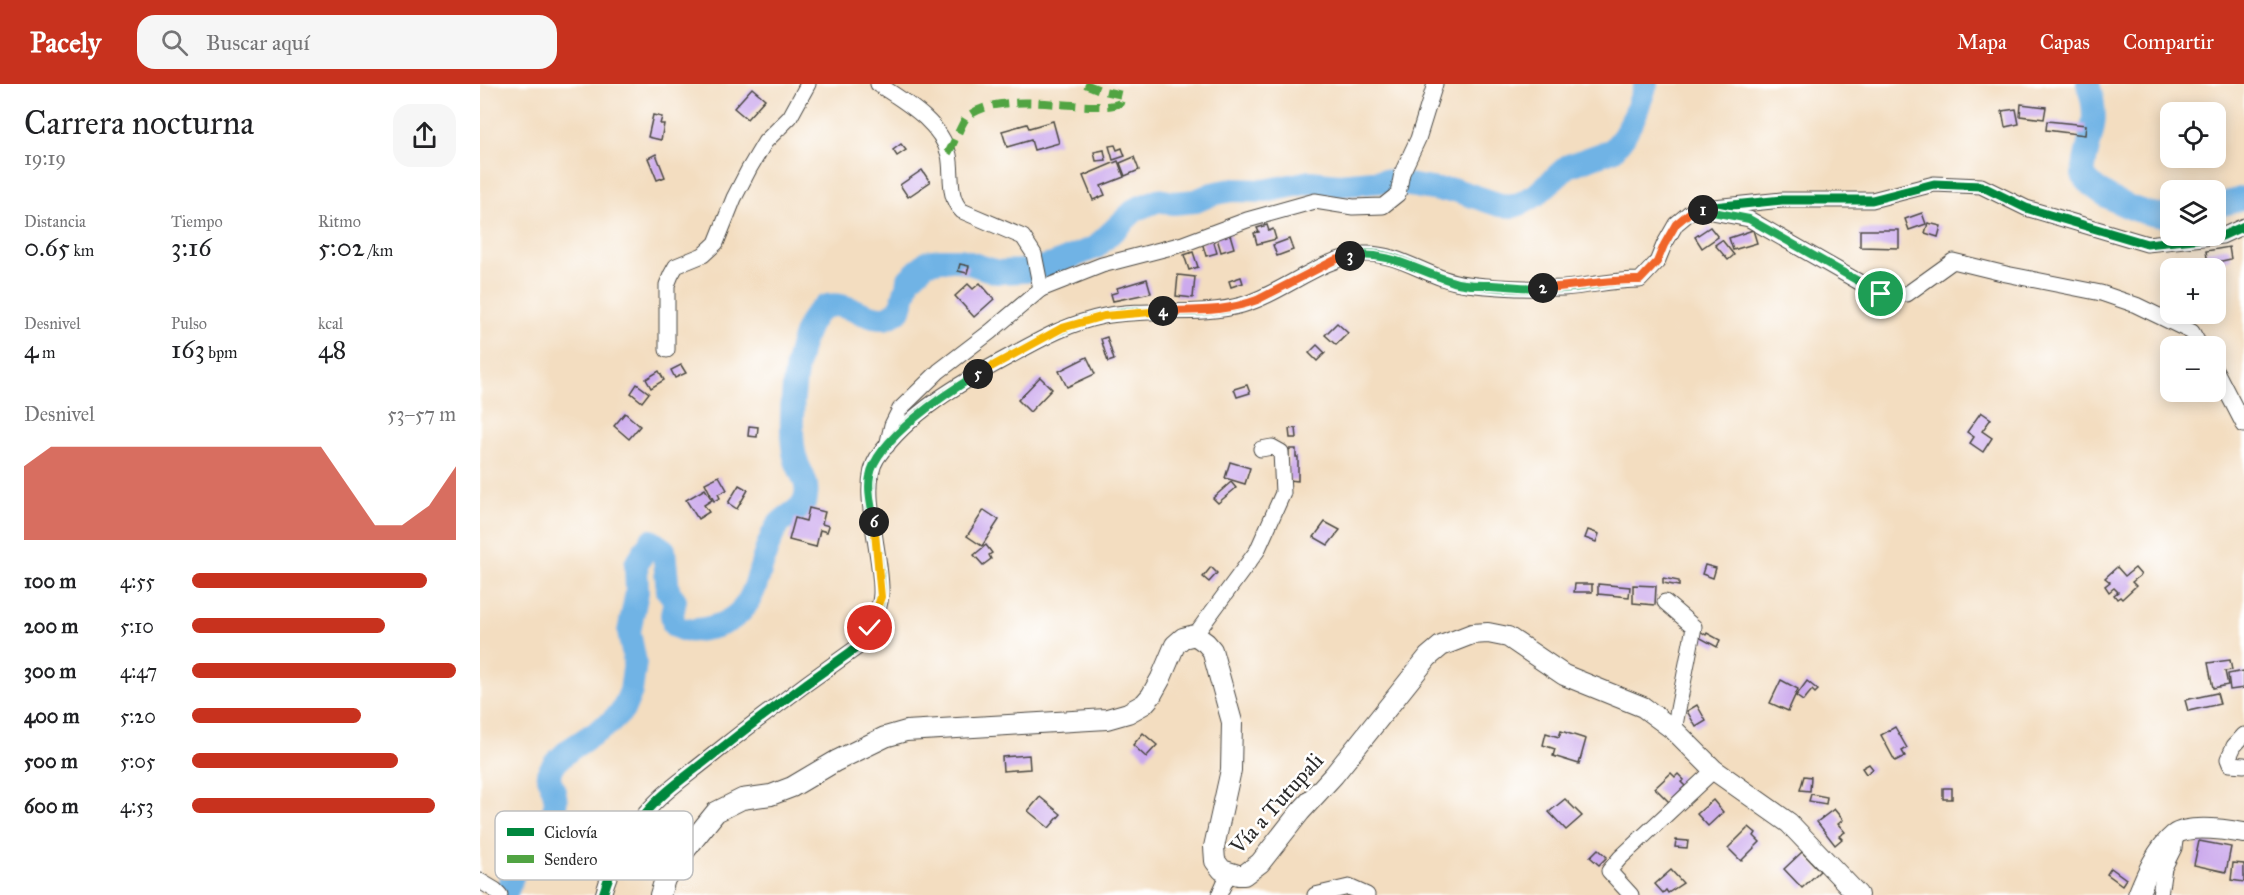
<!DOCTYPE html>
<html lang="es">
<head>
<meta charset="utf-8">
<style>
  :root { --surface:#fff; --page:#f6f6f6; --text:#202124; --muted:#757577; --accent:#c8321e }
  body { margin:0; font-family:"IM FELL Great Primer",serif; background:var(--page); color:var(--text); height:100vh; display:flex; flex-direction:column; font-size:22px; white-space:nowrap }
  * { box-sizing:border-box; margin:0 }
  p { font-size:20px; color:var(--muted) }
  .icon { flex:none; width:33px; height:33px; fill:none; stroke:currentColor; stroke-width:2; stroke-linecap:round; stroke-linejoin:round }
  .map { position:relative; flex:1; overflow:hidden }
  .details { display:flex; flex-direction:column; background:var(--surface); width:480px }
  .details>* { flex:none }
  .buttons { position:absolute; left:1680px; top:18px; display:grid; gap:12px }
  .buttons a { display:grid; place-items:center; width:66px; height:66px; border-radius:12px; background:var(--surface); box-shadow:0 3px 15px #0003; font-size:30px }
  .pin { position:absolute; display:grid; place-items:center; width:51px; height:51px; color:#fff; margin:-26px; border:3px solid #fff; border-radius:50%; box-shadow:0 2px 6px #0007 }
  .km { position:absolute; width:30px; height:30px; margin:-15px; border-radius:50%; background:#222; color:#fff; font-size:16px; line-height:30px; text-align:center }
  .round { display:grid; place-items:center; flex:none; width:63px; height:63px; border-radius:18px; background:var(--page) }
  .headline { display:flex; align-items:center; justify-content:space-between; height:102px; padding:0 24px }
  h1 { font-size:33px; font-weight:600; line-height:45px }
  .stats { display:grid; grid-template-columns:repeat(3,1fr); gap:9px; height:102px; padding:6px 24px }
  .stats div { display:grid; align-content:center }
  .stats b { font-size:26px; font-weight:600 }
  .stats small { font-size:16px; font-weight:400 }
  .stats p { font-size:16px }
  .chart { height:168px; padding:12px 24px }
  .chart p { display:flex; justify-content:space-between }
  .chart svg { width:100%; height:108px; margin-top:6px; fill:var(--accent); opacity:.7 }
  ul { padding:0 24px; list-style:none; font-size:20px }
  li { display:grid; grid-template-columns:96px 72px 1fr; align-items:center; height:45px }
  li i { height:15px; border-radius:8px; background:var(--accent) }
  header { display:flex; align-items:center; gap:36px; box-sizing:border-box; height:84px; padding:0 30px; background:var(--accent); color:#fff }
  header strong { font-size:28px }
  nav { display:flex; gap:33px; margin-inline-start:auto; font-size:21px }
  .search { width:420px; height:54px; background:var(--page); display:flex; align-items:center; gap:15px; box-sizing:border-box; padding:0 21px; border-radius:18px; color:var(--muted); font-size:22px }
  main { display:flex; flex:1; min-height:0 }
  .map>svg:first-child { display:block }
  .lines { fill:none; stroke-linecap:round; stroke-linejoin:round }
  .river { stroke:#70b3e5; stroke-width:24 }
  .building { fill:#ccaaed }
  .minor-casing { stroke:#494641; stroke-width:17 }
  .tertiary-casing { stroke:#494641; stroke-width:22 }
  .minor { stroke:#fff; stroke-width:15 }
  .tertiary { stroke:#fff; stroke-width:20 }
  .quiet { stroke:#51a443; stroke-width:8; stroke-dasharray:15 8; stroke-linecap:butt }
  .cycleway-casing { stroke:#fff; stroke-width:13 }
  .cycleway { stroke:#00873e; stroke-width:9 }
  .split-1-casing { stroke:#fff; stroke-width:12 }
  .split-2-casing { stroke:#fff; stroke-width:12 }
  .split-3-casing { stroke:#fff; stroke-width:12 }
  .split-4-casing { stroke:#fff; stroke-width:12 }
  .split-5-casing { stroke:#fff; stroke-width:12 }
  .split-6-casing { stroke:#fff; stroke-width:12 }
  .split-7-casing { stroke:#fff; stroke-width:12 }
  .split-1 { stroke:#22a559; stroke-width:8 }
  .split-2 { stroke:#f0652b; stroke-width:8 }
  .split-3 { stroke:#22a559; stroke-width:8 }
  .split-4 { stroke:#f0652b; stroke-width:8 }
  .split-5 { stroke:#f5b400; stroke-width:8 }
  .split-6 { stroke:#22a559; stroke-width:8 }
  .split-7 { stroke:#f5b400; stroke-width:8 }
  .labels { text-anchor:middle; stroke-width:5; stroke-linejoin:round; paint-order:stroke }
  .street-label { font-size:22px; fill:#2b2b2b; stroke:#fff }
  .key { fill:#fff; stroke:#bfbfbf; stroke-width:1.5 }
  .key-label { font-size:16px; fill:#2b2b2b }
</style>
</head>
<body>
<header>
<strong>Pacely</strong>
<div class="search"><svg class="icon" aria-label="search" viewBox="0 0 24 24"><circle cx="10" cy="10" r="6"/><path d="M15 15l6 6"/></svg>Buscar aquí</div>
<nav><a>Mapa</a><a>Capas</a><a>Compartir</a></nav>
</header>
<main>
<section class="details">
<div class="headline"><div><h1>Carrera nocturna</h1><p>19:19</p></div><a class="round"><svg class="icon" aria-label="share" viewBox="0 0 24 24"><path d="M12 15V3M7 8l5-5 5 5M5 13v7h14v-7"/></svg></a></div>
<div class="stats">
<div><p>Distancia</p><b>0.65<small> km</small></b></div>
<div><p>Tiempo</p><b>3:16</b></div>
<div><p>Ritmo</p><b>5:02<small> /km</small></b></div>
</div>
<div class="stats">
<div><p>Desnivel</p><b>4<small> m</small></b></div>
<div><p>Pulso</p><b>163<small> bpm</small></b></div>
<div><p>kcal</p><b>48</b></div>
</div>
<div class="chart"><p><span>Desnivel</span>53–57 m</p>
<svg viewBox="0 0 160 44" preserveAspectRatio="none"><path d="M0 44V14L10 6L20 6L30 6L40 6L50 6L60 6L70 6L80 6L90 6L100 6L110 6L120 22L130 38L140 38L150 30L160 14V44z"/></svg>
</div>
<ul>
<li><b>100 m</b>4:55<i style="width:89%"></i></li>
<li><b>200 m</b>5:10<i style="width:73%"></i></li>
<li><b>300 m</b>4:47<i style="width:100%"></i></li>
<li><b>400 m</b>5:20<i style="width:64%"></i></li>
<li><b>500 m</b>5:05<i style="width:78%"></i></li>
<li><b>600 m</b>4:53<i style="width:92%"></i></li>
</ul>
</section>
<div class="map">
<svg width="1764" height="811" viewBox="0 0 1764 811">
  <rect width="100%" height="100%" fill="#fff"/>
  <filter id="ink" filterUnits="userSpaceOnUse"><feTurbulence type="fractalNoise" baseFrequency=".0167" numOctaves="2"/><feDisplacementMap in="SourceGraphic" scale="12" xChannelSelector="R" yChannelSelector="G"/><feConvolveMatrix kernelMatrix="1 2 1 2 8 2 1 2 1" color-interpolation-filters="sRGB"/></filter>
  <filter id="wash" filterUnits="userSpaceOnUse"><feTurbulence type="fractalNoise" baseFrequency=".008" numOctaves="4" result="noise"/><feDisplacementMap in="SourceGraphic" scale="24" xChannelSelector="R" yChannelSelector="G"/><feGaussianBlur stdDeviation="1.35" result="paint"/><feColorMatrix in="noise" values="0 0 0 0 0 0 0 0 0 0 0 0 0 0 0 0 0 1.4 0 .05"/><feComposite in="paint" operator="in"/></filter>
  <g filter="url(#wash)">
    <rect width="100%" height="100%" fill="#f3ddc0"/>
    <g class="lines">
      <g class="river">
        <path d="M1608,0C1622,42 1607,52 1603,91C1617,112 1665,134 1690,131"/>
        <polyline points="1736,122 1764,114"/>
        <path d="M24,811C30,803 31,794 35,785C45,764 71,743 75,722C78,711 70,700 68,690L74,680L89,666L130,639L143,626L151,607L155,578L149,548L157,508L156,480L171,457L184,466L188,507L195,516L192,531L194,541C204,548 212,547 224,545C284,535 273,484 296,444C303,431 324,428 326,412C329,397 318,386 315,373C307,341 314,250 339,227C356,210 385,236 404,234C410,234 416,228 420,226L429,195L447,178L461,176H480L517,188L545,187L572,181L616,163L656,125L679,116L693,119L716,117L732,110L752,106L785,107L830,98L859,101L904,97L958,106H975L1020,121L1033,122L1042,119L1056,111L1088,82L1133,66L1144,52L1155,31L1166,0"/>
      </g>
    </g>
    <g id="blocks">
      <g class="building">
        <polygon points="272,4 285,15 267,35 254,24"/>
        <polygon points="1541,20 1566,23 1564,35 1540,32"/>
        <polygon points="1536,25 1539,40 1525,43 1522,27"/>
        <polygon points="173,31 182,33 180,40 184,40 181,56 168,53"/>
        <polygon points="573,37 579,59 554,66 551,56 527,63 522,47 547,40 549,44"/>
        <polygon points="1567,37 1606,41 1605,51 1566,46"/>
        <polygon points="421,60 426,66 417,72 413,66"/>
        <polygon points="635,61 637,66 642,64 645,72 633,76 629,62"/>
        <polygon points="624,66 626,76 616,77 614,68"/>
        <polygon points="176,70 185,93 177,96 168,74"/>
        <polygon points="654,73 659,86 645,92 640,79"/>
        <polygon points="638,77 644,93 621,102 625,111 613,116 603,92"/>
        <polygon points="442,86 450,98 428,113 420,101"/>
        <polygon points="1442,129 1446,140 1429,146 1425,135"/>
        <polygon points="1448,139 1461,142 1458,153 1445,149"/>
        <polygon points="787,141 789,147 793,145 796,155 777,160 774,149 779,148 777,144"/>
        <polygon points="1230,143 1238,153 1222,164 1215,153"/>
        <polygon points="1273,146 1277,159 1253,166 1249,154"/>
        <polygon points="1380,146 1419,146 1419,164 1380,163"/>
        <polygon points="749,147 754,164 741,168 736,151"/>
        <polygon points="733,155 737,169 726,172 722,158"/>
        <polygon points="809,155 813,166 797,172 793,161"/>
        <polygon points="1242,156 1254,171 1248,176 1235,161"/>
        <polygon points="1749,163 1751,175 1728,180 1726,167"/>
        <polygon points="713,168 718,183 709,186 704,171"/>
        <polygon points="480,180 489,182 487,189 478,187"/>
        <polygon points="698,191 715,193 713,214 696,212"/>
        <polygon points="761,193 763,199 751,203 749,197"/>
        <polygon points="667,195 671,209 633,217 631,210 638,208 637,204"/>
        <polygon points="500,199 514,215 494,233 475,212 488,200 493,205"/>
        <polygon points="857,239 868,249 856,261 845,251"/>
        <polygon points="627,253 634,276 628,278 621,255"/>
        <polygon points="837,261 845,269 837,277 829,269"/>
        <polygon points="607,273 615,290 587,303 579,287"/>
        <polygon points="201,281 206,289 195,294 191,286"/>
        <polygon points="179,287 184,296 171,304 166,295"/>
        <polygon points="560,293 572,305 550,328 538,316"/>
        <polygon points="157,300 169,309 162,318 151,309"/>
        <polygon points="767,301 770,309 757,313 754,305"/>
        <polygon points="1501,328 1511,335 1502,347 1512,354 1503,368 1490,359 1494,353 1487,348"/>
        <polygon points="145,329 160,342 149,355 134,342"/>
        <polygon points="269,342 278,343 277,353 268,352"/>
        <polygon points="816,344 817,354 810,354 809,345"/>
        <polygon points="809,365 816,365 816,373 818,373 818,397 808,396"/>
        <polygon points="750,378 770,384 765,400 745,394"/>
        <polygon points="239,392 247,406 238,410 240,414 234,417 225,399"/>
        <polygon points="751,398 756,404 738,419 733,414"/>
        <polygon points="259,401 268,406 257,425 248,419"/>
        <polygon points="225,405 232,416 224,421 229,428 218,435 206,416"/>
        <polygon points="329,424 345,428 342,440 349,442 347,448 340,446 336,463 309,456 315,434 326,437"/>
        <polygon points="504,426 519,436 502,462 487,452"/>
        <polygon points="845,438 860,446 848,461 834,453"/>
        <polygon points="1108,446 1119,450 1116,458 1105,454"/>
        <polygon points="506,461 512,469 509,471 511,475 503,481 494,471"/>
        <polygon points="1225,481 1236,484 1233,494 1222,490"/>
        <polygon points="731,483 737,489 729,498 723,493"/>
        <polygon points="1637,483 1645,492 1655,484 1661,491 1652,498 1656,502 1642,515 1640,513 1637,515 1634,511 1638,508 1634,504 1629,508 1625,502 1630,498 1625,494"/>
        <polygon points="1183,494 1199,497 1199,502 1183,499"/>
        <polygon points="1095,500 1112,500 1112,508 1094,508"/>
        <polygon points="1118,500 1150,503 1149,513 1118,510"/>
        <polygon points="1153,501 1176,502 1175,521 1153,519"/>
        <polygon points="1220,547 1226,551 1227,549 1240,556 1237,563 1217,552"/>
        <polygon points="1750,576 1752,586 1745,587 1748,601 1733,604 1728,579"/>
        <polygon points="1764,587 1764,604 1750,606 1748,590"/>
        <polygon points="1301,596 1318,605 1308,627 1290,619"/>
        <polygon points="1327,597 1338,606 1335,609 1332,606 1323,617 1316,612"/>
        <polygon points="1737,609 1740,620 1708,627 1705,616"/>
        <polygon points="1217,621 1226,637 1216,643 1207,627"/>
        <polygon points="1415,643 1427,664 1422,667 1425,672 1415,677 1401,651"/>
        <polygon points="1081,647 1106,655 1099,680 1073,672 1075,665 1063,661 1066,649 1079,653"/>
        <polygon points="663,649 677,661 666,673 653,661"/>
        <polygon points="549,671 550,685 523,687 522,673"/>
        <polygon points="1389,680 1393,685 1386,690 1382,684"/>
        <polygon points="1191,689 1195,693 1198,690 1204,696 1201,698 1205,702 1189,718 1175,704"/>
        <polygon points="1324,692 1331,693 1330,707 1320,706"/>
        <rect x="1463" y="704" width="9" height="11"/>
        <polygon points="1331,710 1347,713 1346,720 1329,717"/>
        <polygon points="560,713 581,730 569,744 548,727"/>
        <polygon points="1085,715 1102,732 1086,746 1069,728"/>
        <polygon points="1233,716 1243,728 1228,742 1217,730"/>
        <polygon points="1354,725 1363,736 1358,740 1365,748 1359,752 1362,755 1355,761 1337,738"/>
        <polygon points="1269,743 1276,749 1274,752 1280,758 1261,777 1248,764"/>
        <polygon points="1196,756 1208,757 1207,764 1195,763"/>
        <polygon points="1719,757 1751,763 1746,788 1714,781"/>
        <polygon points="1118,765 1127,773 1119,781 1110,773"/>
        <polygon points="1322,768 1340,787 1322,804 1304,785"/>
        <polygon points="1753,779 1764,780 1764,798 1751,796"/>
        <polygon points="1631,784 1646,795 1642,801 1627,790"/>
        <polygon points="1191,786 1203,799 1188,809 1186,806 1183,809 1175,800"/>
      </g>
    </g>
  </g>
  <g filter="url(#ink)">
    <use href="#blocks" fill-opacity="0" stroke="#494641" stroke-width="1.5"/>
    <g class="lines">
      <g class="minor-casing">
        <g id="minor">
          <path d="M398,0C425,18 460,37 469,71C473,89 467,114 482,127L543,153L554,170L561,205L510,248L459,287L420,325L412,341L407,362"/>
          <polyline points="1232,128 1269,135 1400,210 1427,210 1473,177 1526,190 1621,209 1656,221 1712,248 1720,262"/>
          <polyline points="561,205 622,181 703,160 767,136 835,117 873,123 903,122 918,110 922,89 938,55 955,0"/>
          <polyline points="187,266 187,201 191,191 196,182 223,171 236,159 254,114 269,85 285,58 310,33 328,0"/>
          <polyline points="1736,287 1764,341"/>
          <polyline points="1185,518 1214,543 1194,646"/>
          <polyline points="715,551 777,467 803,409 801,368 792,363 781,365"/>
          <polyline points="1764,651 1754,662 1748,675 1750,680 1764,681"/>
          <polyline points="0,797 15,806 20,811"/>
          <path d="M123,811C131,783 146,753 165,730C181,710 204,694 224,678C274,638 326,599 379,562C389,546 400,529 401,510C403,474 378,403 397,374C429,328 482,298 530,272C561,255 589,239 624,232C668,223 721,233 762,221C804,209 839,174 884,170C920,168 952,197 987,200C1019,204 1052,205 1084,204C1111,202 1132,196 1160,196L1177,178L1184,161L1196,140L1214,125L1302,116H1392L1454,100L1501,102L1546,124L1667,160L1742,152L1764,142"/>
          <polyline points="739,811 749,789"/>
          <polyline points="835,811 869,803 887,811"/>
          <polyline points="1151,811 1129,787 1140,774 1234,686"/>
          <polyline points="1680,811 1684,784 1694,764 1696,750"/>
        </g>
      </g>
      <g class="tertiary-casing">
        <g id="tertiary">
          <polyline points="180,811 185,795 199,774 236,728 262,715 291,711 312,703 356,677 405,653 426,647 627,635 648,629 664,620 671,612 681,594 695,561 703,554 715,551 726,559 732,566 752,638 751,686 734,763 735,777 742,786 758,791 764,791 780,779 820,728 854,691 948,573 961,562 992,550 1008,549 1028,553 1084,591 1163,623 1194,646 1234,686 1309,739 1378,811"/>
          <path d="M1658,811C1666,791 1677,765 1694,751C1709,740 1747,746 1764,749"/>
        </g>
      </g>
      <use href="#minor" class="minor"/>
      <use href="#tertiary" class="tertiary"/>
      <path class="quiet" d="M468,69C473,62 483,36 487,33C516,9 577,22 613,22C623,22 632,23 640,19L642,11L620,6L605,0"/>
      <g class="cycleway-casing">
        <path id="cycleway" d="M123,811C131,783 146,753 165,730C181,710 204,694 224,678C274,638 326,599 379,562C389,546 400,529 401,510C403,474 378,403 397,374C429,328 482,298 530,272C561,255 589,239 624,232C668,223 721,233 762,221C804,209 839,174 884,170C920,168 952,197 987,200C1019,204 1052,205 1084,204C1111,202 1132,196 1160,196L1177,178L1184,161L1196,140L1214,125L1302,116H1392L1454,100L1501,102L1546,124L1667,160L1742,152L1764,142"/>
      </g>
      <use href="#cycleway" class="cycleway"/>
    </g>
  </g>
  <g class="lines" filter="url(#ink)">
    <g class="split-1-casing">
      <polyline id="split-1" points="1223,126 1269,135 1401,210"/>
    </g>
    <g class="split-2-casing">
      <path id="split-2" d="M1063,204C1096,203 1127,195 1160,196L1177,178L1184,161L1196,140L1214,125L1223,126"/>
    </g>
    <g class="split-3-casing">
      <path id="split-3" d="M870,172C909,167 935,186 971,197C984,202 999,201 1012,201C1029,202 1046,204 1063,204"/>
    </g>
    <g class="split-4-casing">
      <path id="split-4" d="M683,227C716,226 745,228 777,216L855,176L870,172"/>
    </g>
    <g class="split-5-casing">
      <polyline id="split-5" points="498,290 582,244 624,232 683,227"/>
    </g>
    <g class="split-6-casing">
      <path id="split-6" d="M394,438C392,423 387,407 390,392C396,355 468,308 498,290"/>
    </g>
    <g class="split-7-casing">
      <polyline id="split-7" points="390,544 401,513 394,438"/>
    </g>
    <use href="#split-1" class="split-1"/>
    <use href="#split-2" class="split-2"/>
    <use href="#split-3" class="split-3"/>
    <use href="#split-4" class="split-4"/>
    <use href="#split-5" class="split-5"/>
    <use href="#split-6" class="split-6"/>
    <use href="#split-7" class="split-7"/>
  </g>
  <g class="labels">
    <g class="street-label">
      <text transform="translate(796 719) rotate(-48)" y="8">Vía a Tutupali</text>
    </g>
  </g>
  <rect x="15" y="727" width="198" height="69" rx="9" class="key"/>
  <rect x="27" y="744" width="27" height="8" fill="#00873e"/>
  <rect x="27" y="771" width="27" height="8" fill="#51a443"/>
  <g class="key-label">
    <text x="64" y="754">Ciclovía</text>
    <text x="64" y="781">Sendero</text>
  </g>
</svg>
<div class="buttons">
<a><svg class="icon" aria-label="locate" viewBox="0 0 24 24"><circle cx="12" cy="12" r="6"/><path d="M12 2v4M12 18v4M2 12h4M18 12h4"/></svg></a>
<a><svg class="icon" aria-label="layers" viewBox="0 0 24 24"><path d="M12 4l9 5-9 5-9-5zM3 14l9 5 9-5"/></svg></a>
<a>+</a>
<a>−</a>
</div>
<div class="pin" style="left:1401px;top:210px;background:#1e9e55"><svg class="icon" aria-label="arrive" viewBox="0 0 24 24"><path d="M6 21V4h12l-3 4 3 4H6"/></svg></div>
<div class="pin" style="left:390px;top:544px;background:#d93025"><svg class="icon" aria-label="check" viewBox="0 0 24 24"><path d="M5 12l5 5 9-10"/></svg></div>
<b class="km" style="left:1223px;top:126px">1</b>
<b class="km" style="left:1063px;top:204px">2</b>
<b class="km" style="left:870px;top:172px">3</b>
<b class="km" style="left:683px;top:227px">4</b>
<b class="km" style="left:498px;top:290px">5</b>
<b class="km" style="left:394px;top:438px">6</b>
</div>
</main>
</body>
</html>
